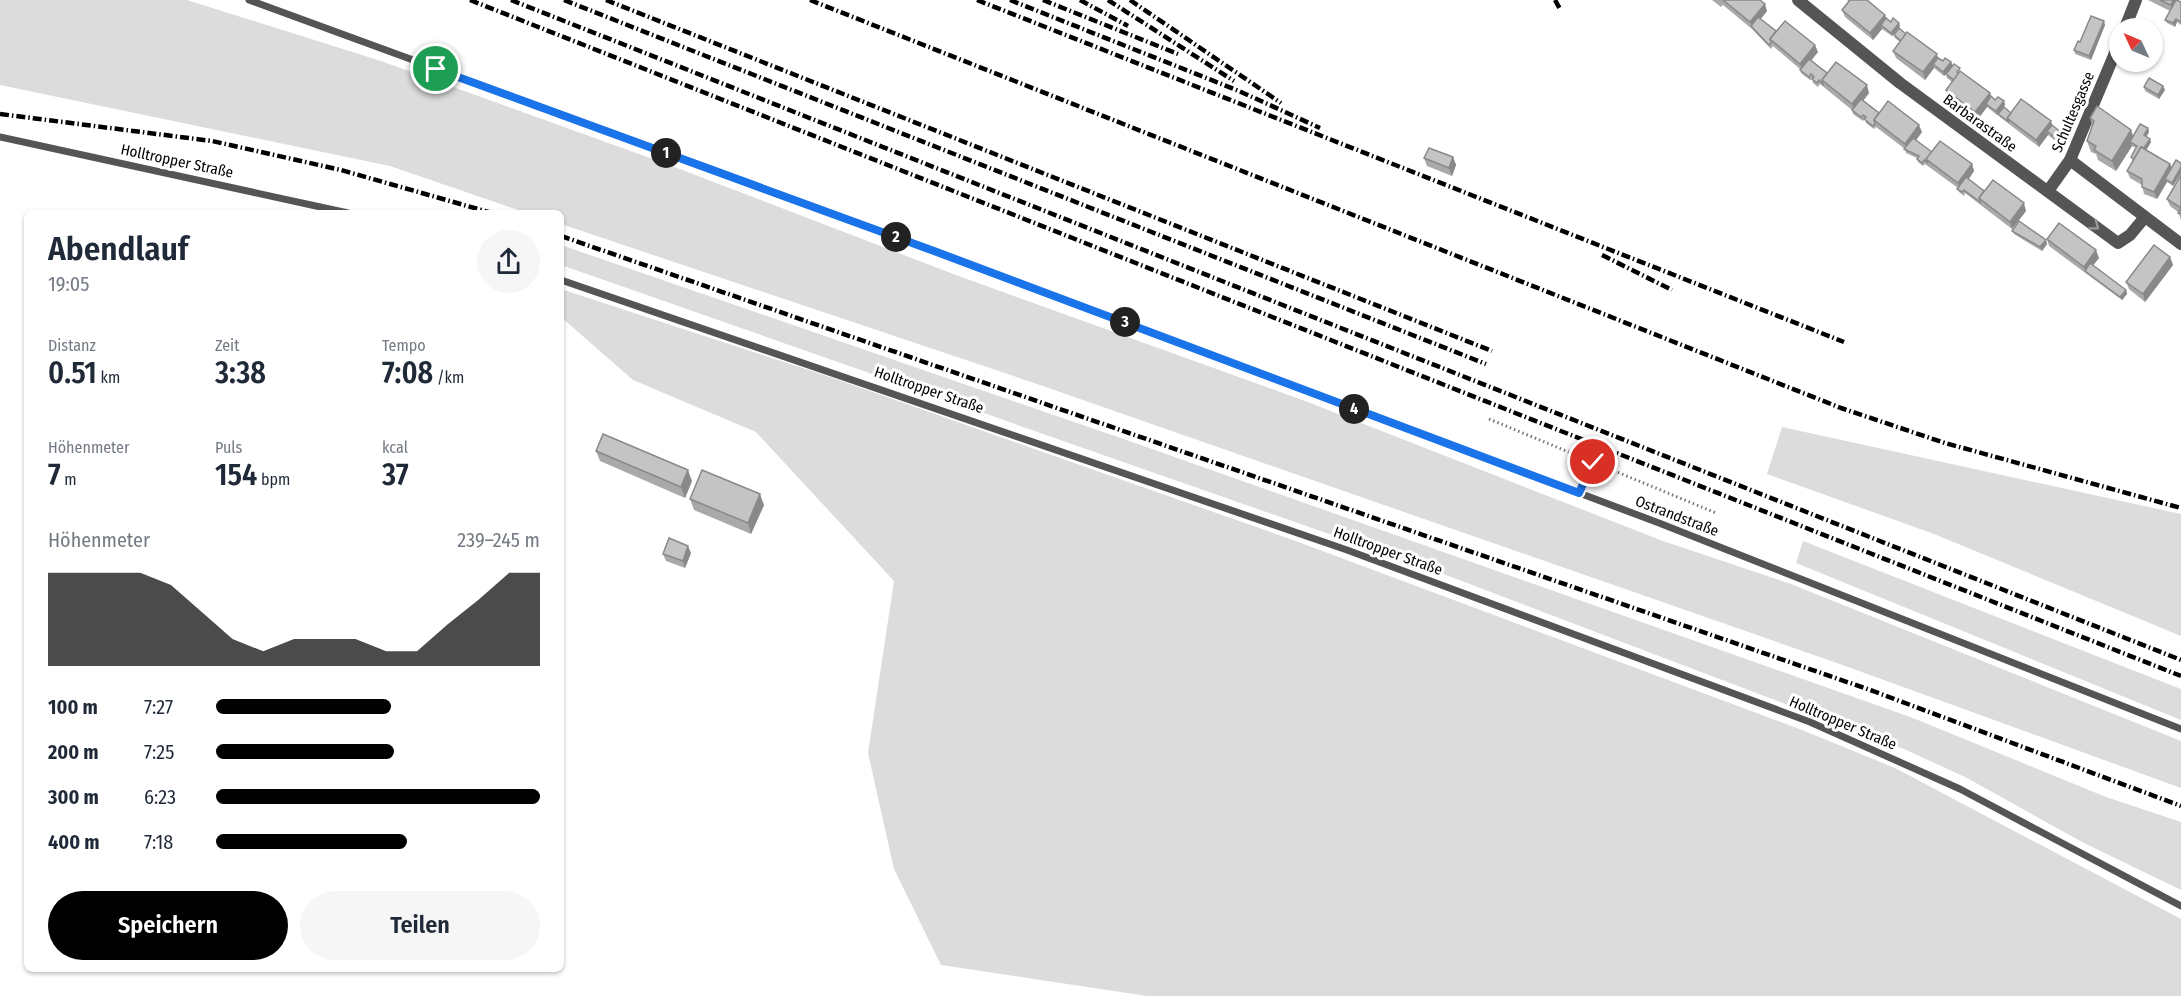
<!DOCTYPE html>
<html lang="de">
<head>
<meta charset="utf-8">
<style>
  :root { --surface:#fff; --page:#f6f6f7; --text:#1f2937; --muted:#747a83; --accent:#000 }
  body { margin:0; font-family:"Fira Sans Condensed",sans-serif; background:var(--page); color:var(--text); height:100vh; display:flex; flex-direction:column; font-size:22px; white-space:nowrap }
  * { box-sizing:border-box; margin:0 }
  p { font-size:20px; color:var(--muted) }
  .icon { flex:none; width:33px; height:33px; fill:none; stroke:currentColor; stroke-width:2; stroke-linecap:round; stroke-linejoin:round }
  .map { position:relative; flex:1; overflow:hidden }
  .drawer { position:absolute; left:24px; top:210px; width:540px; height:762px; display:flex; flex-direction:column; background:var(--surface); border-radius:9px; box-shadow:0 2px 4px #0004 }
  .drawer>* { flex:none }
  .needle { width:39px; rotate:314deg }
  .fabs { position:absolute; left:2109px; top:18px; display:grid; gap:12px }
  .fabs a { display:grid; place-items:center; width:54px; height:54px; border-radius:50%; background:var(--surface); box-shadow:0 2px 4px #0004; font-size:30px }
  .pin { position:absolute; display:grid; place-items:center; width:51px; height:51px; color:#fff; margin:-26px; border:3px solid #fff; border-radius:50%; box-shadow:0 2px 6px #0007 }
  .km { position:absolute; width:30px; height:30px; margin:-15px; border-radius:50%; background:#222; color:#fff; font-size:16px; line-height:30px; text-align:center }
  .round { display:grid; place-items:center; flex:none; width:63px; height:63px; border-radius:32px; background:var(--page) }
  .head { display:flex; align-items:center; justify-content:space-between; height:102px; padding:0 24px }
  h1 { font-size:33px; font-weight:600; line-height:45px }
  .stats { display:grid; grid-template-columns:repeat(3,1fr); gap:9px; height:102px; padding:6px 24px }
  .stats div { display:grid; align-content:center }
  .stats b { font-size:30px; font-weight:600 }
  .stats small { font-size:16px; font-weight:400 }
  .stats p { font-size:16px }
  .chart { height:168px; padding:12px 24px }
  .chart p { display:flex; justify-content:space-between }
  .chart svg { width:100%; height:108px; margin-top:6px; fill:var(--accent); opacity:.7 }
  .button { display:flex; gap:12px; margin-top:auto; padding:12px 24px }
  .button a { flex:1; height:69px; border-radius:36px; background:var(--accent); color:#fff; font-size:24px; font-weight:600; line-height:69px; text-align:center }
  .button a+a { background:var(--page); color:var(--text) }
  ul { padding:0 24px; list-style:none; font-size:20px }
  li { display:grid; grid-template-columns:96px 72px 1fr; align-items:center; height:45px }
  li i { height:15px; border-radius:8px; background:var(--accent) }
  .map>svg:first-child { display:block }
  .green { fill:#dcdcdc }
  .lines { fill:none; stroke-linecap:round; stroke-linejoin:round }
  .path { stroke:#777; stroke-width:3; stroke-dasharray:1.5 3; stroke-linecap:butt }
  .service { stroke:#555; stroke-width:7 }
  .minor { stroke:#555; stroke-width:12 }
  .rail { stroke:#000; stroke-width:4.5; stroke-dasharray:9 3 1.5 3; stroke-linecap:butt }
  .wall { fill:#a9a9a9 }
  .shaded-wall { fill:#898989 }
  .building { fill:#c4c4c4; stroke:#898989; stroke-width:1.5 }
  .oneway { stroke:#999 }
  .route-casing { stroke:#fff; stroke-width:12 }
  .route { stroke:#1a73e8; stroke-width:8 }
  .labels { text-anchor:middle; stroke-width:6; stroke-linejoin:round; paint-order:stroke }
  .street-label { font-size:15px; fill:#000; stroke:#fff }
</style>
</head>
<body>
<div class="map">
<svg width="2181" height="996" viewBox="0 0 2181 996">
  <rect width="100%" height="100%" fill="#fff"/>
  <g class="green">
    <polygon points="0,0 187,0 381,61 664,163 956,275 1305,401 1663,541 1791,584 2181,741 2181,788 1837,663 1037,384 561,224 561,213 527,213 390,166 0,85"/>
    <polygon points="561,245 1135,443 1913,718 2106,797 2181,822 2181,890 2082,842 1967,778 1904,749 1446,575 561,265"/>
    <polygon points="561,289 833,378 1293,540 1802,730 1895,768 2181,919 2181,996 1147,996 941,965 894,869 868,753 894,581 756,432 633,380 561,317"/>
    <polygon points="1782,427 2181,514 2181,636 1934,534 1767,474"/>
    <polygon points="1803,541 2181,689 2181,720 1796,563"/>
  </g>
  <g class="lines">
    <g class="path">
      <polyline points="1489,419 1716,513"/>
      <polyline points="1584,482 1593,462"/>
    </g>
    <g class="service">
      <polyline points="249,0 935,251 1659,523 2181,729"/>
      <polyline points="0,137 348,213"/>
      <polyline points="561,280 1347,550 1810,722 1960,789 2181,906"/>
    </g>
    <g class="minor">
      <polyline points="1798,0 1900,83 2118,243 2130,235 2145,217"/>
      <polyline points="2125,28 2136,0"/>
      <polyline points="2070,160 2181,244"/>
      <polyline points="2048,191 2070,160 2120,41"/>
    </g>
    <g class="rail">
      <polyline points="470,0 2181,676"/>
      <polyline points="511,0 2181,660"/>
      <polyline points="564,0 1486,364"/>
      <polyline points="606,0 1492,351"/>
      <polyline points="810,0 1841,408 1945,443 2181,508"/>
      <polyline points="977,0 1844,342"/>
      <polyline points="1010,0 1239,91 1320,128"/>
      <polyline points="1043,0 1178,54"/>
      <polyline points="1080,0 1128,26"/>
      <polyline points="1108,0 1234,81"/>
      <polyline points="1130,0 1281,103"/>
      <polyline points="1555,0 1560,9"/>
      <polyline points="0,114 212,141 341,170 492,213"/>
      <polyline points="561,236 1873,691 2181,806"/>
      <polyline points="1602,255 1672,290"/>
    </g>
  </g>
  <g class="wall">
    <polygon points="1712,0 1760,0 1767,11 1761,19 1776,31 1818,52 1811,60 1827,73 1869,93 1863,100 1879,113 1922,132 1916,140 1932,152 1972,164 1974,171 1969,179 1984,191 2026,211 2012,229 1965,193 1964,196 1959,192 1958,188 1925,164 1923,166 1918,162 1917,158 1906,153 1905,149 1876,127 1874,129 1866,123 1865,118 1863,121 1853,114 1852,110 1820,84 1818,87 1813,83 1812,79 1810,80 1801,73 1800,69 1773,46 1771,49 1752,29 1723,5 1721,7"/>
    <polygon points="1847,0 1867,0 1891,22 1900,26 1892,36 1882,29 1873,40 1845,17 1842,10 1849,2"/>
    <polygon points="2148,0 2179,0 2179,1 2181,2 2181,25 2177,22 2175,27 2167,23 2165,20 2170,11"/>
    <polygon points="2105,25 2091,60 2075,54 2074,50 2080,42"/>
    <polygon points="1894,35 1943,61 1951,62 1953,66 1944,76 1934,68 1925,80 1896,58 1893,51 1900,42 1895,38"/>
    <polygon points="1961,72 1990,93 1991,96 1995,100 2004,101 2005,105 1997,115 1987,107 1978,119 1949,97 1946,90 1952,82 1947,78 1946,74"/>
    <polygon points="2163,86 2165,90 2159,99 2145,91 2144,87"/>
    <polygon points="2011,113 2051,121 2052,125 2064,136 2058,143 2048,135 2039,147 2000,117 1998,114"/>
    <polygon points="2090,118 2134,137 2148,128 2149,132 2146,137 2151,142 2146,150 2170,164 2172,168 2181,163 2181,173 2173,186 2167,182 2157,199 2144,194 2142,185 2130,178 2127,171 2133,161 2131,157 2136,148 2132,146 2116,171 2098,160 2096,154 2091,152 2087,141 2092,125"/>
    <polygon points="1453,157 1456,165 1452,176 1427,166 1424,158"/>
    <polygon points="2181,175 2181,220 2178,212 2170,206 2167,199"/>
    <polygon points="2012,231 2046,240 2047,244 2042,251 2014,234"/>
    <polygon points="2047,239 2099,258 2093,265 2126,290 2127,294 2122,300 2049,246"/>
    <polygon points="2170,257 2173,265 2145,302 2129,289 2126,282"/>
    <polygon points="596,451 692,481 685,498 600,461"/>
    <polygon points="690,499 764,505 751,534 694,510"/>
    <polygon points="691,553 685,568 666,561 663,554"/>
  </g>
  <g class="shaded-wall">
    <polygon points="2173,0 2179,0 2173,12 2171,5"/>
    <polygon points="1765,4 1767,11 1753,28 1750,22"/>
    <polygon points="1885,15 1888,22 1881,25 1882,29 1873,40 1870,33"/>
    <polygon points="2176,19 2177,22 2175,27 2173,23"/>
    <polygon points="2104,21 2105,25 2091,60 2089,56"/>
    <polygon points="1899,23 1900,26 1892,36 1891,33"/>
    <polygon points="1815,45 1818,52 1803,71 1800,64"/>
    <polygon points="1937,54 1939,61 1933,64 1934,68 1925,80 1923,72"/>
    <polygon points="1951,62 1953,66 1944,76 1943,72"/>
    <polygon points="1867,85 1869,93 1855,112 1852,104"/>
    <polygon points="2163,86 2165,90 2159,99 2158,95"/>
    <polygon points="1990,93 1992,100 1986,104 1987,107 1978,119 1975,112"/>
    <polygon points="2004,101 2005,105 1997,115 1996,111"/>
    <polygon points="2051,121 2053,129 2047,131 2048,135 2039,147 2036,140"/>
    <polygon points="1919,125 1922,132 1908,151 1905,144"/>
    <polygon points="2148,128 2149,132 2145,139 2144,135"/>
    <polygon points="2131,130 2135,141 2130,142 2132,146 2116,171 2112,161"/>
    <polygon points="2062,133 2064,136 2058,143 2057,139"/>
    <polygon points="2150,139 2151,142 2138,164 2137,160"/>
    <polygon points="1453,157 1456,165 1452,176 1449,168"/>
    <polygon points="1972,164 1974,171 1960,190 1958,183"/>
    <polygon points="2170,164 2173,171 2165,179 2167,182 2157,199 2154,192"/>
    <polygon points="2181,167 2181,173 2173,186 2172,183"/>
    <polygon points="2024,203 2026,211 2012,229 2010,222"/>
    <polygon points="2046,240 2047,244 2042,251 2040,247"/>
    <polygon points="2096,250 2099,258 2088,272 2085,271 2086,274 2084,267"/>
    <polygon points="2170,257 2173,265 2145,302 2143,294"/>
    <polygon points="2126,290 2127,294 2122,300 2120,297"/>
    <polygon points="688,470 692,481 685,498 681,487"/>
    <polygon points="760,494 764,505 751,534 748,523"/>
    <polygon points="688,546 691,553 685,568 683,561"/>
  </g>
  <g class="building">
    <polygon points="1723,0 1760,0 1765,4 1750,22"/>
    <polygon points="1850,0 1867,0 1885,15 1870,33 1842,10"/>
    <polygon points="2160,0 2173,0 2171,5"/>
    <polygon points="2176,0 2181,2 2181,22 2176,19 2173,23 2165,20"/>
    <polygon points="2091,16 2104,21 2089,56 2074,50 2078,41 2080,42"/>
    <polygon points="1758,17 1776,31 1770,39 1771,43 1769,45 1751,26"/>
    <polygon points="1886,18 1891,22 1893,18 1899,23 1891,33 1881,25"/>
    <polygon points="1785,21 1815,45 1800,64 1770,39"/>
    <polygon points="1899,28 1906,34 1901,41 1894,35"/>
    <polygon points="1907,32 1937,54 1923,72 1893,51"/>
    <polygon points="1938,58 1943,61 1945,58 1951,62 1943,72 1933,64"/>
    <polygon points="1809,59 1827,73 1822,80 1823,84 1819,80 1817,83 1812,79 1814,77 1811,74 1809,77 1800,70"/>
    <polygon points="1836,62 1867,85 1852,104 1822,80"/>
    <polygon points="1954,64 1960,68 1957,72 1959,73 1954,80 1946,74"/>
    <polygon points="1960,71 1990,93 1975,112 1946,90"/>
    <polygon points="2149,78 2163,86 2158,95 2144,87"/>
    <polygon points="1991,96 1995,100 1998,97 2004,101 1996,111 1986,104"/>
    <polygon points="1861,99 1879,113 1874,120 1875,124 1873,126 1864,119 1866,117 1863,115 1861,117 1852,110"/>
    <polygon points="2021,99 2051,121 2036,140 2007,118"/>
    <polygon points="1888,101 1919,125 1905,144 1874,120"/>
    <polygon points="2097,106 2131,130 2112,161 2094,150 2096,146 2087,141 2094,121 2090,118"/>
    <polygon points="2004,107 2011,113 2007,118 2009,122 1998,114"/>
    <polygon points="2140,124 2148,128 2144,135 2150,139 2144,148 2141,147 2134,159 2131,157 2137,146 2130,142"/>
    <polygon points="2052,125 2062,133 2057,139 2047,131"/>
    <polygon points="1913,138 1932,152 1926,159 1928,163 1924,160 1922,163 1917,159 1919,156 1904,149"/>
    <polygon points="1940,141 1972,164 1958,183 1926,159"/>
    <polygon points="2141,147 2170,164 2154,192 2142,187 2142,179 2127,171"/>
    <polygon points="1429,148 1453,157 1449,168 1424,158"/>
    <polygon points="2176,160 2181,163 2181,167 2172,183 2165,179"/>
    <polygon points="2181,175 2181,214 2178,213 2181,208 2167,199"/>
    <polygon points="1966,177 1984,191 1979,198 1980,202 1964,190 1962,192 1957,189"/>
    <polygon points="1993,180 2024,203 2010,222 1979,198"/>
    <polygon points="2019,221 2046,240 2040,247 2012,231"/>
    <polygon points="2059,223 2096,250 2084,267 2047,239"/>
    <polygon points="2154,245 2170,257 2143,294 2126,282"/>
    <polygon points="2090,263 2126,290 2120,297 2085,271"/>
    <polygon points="603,434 688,470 681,487 596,451"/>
    <polygon points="702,470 760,494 748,523 690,499"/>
    <polygon points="669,538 688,546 683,561 663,554"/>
  </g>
  <defs><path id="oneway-chevron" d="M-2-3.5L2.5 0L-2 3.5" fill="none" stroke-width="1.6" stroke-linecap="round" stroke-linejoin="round" transform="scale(1.5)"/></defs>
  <use class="oneway" href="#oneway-chevron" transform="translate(2095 226) rotate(37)"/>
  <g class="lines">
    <g class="route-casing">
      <polyline id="route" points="436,69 934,251 1579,493 1593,462"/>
    </g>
    <use href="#route" class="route"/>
  </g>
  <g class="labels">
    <g class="street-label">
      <text transform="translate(2073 112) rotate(-67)" y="5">Schultesgasse</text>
      <text transform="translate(1980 123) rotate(36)" y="5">Barbarastraße</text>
      <text transform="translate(177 161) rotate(12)" y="5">Holltropper Straße</text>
      <text transform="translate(929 390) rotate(19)" y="5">Holltropper Straße</text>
      <text transform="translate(1677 516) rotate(21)" y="5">Ostrandstraße</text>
      <text transform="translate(1388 551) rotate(20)" y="5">Holltropper Straße</text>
      <text transform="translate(1843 723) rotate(23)" y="5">Holltropper Straße</text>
    </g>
  </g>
</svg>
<div class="fabs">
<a><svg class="needle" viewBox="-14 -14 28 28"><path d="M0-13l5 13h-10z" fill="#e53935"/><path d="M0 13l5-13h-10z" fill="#747a83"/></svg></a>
</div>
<div class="pin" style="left:436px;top:69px;background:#1e9e55"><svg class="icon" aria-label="arrive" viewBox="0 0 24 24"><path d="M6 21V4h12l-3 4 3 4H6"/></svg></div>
<div class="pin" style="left:1593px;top:462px;background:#d93025"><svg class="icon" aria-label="check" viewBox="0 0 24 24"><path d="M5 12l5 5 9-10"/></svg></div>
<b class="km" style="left:666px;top:153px">1</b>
<b class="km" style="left:896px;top:237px">2</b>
<b class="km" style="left:1125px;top:322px">3</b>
<b class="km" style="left:1354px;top:409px">4</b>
<section class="drawer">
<div class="head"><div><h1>Abendlauf</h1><p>19:05</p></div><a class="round"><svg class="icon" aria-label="share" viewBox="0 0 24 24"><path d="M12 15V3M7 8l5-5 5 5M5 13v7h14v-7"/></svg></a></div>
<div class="stats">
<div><p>Distanz</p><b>0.51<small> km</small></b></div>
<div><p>Zeit</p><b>3:38</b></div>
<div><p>Tempo</p><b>7:08<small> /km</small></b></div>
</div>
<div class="stats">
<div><p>Höhenmeter</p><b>7<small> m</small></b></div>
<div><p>Puls</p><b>154<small> bpm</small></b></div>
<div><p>kcal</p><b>37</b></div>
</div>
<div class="chart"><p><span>Höhenmeter</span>239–245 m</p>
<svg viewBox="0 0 160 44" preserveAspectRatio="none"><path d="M0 44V6L10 6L20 6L30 6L40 11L50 22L60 33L70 38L80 33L90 33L100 33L110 38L120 38L130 27L140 17L150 6L160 6V44z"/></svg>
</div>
<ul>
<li><b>100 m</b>7:27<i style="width:54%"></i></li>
<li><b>200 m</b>7:25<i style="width:55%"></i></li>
<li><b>300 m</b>6:23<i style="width:100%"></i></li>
<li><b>400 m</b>7:18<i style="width:59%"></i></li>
</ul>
<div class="button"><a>Speichern</a><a>Teilen</a></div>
</section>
</div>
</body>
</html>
